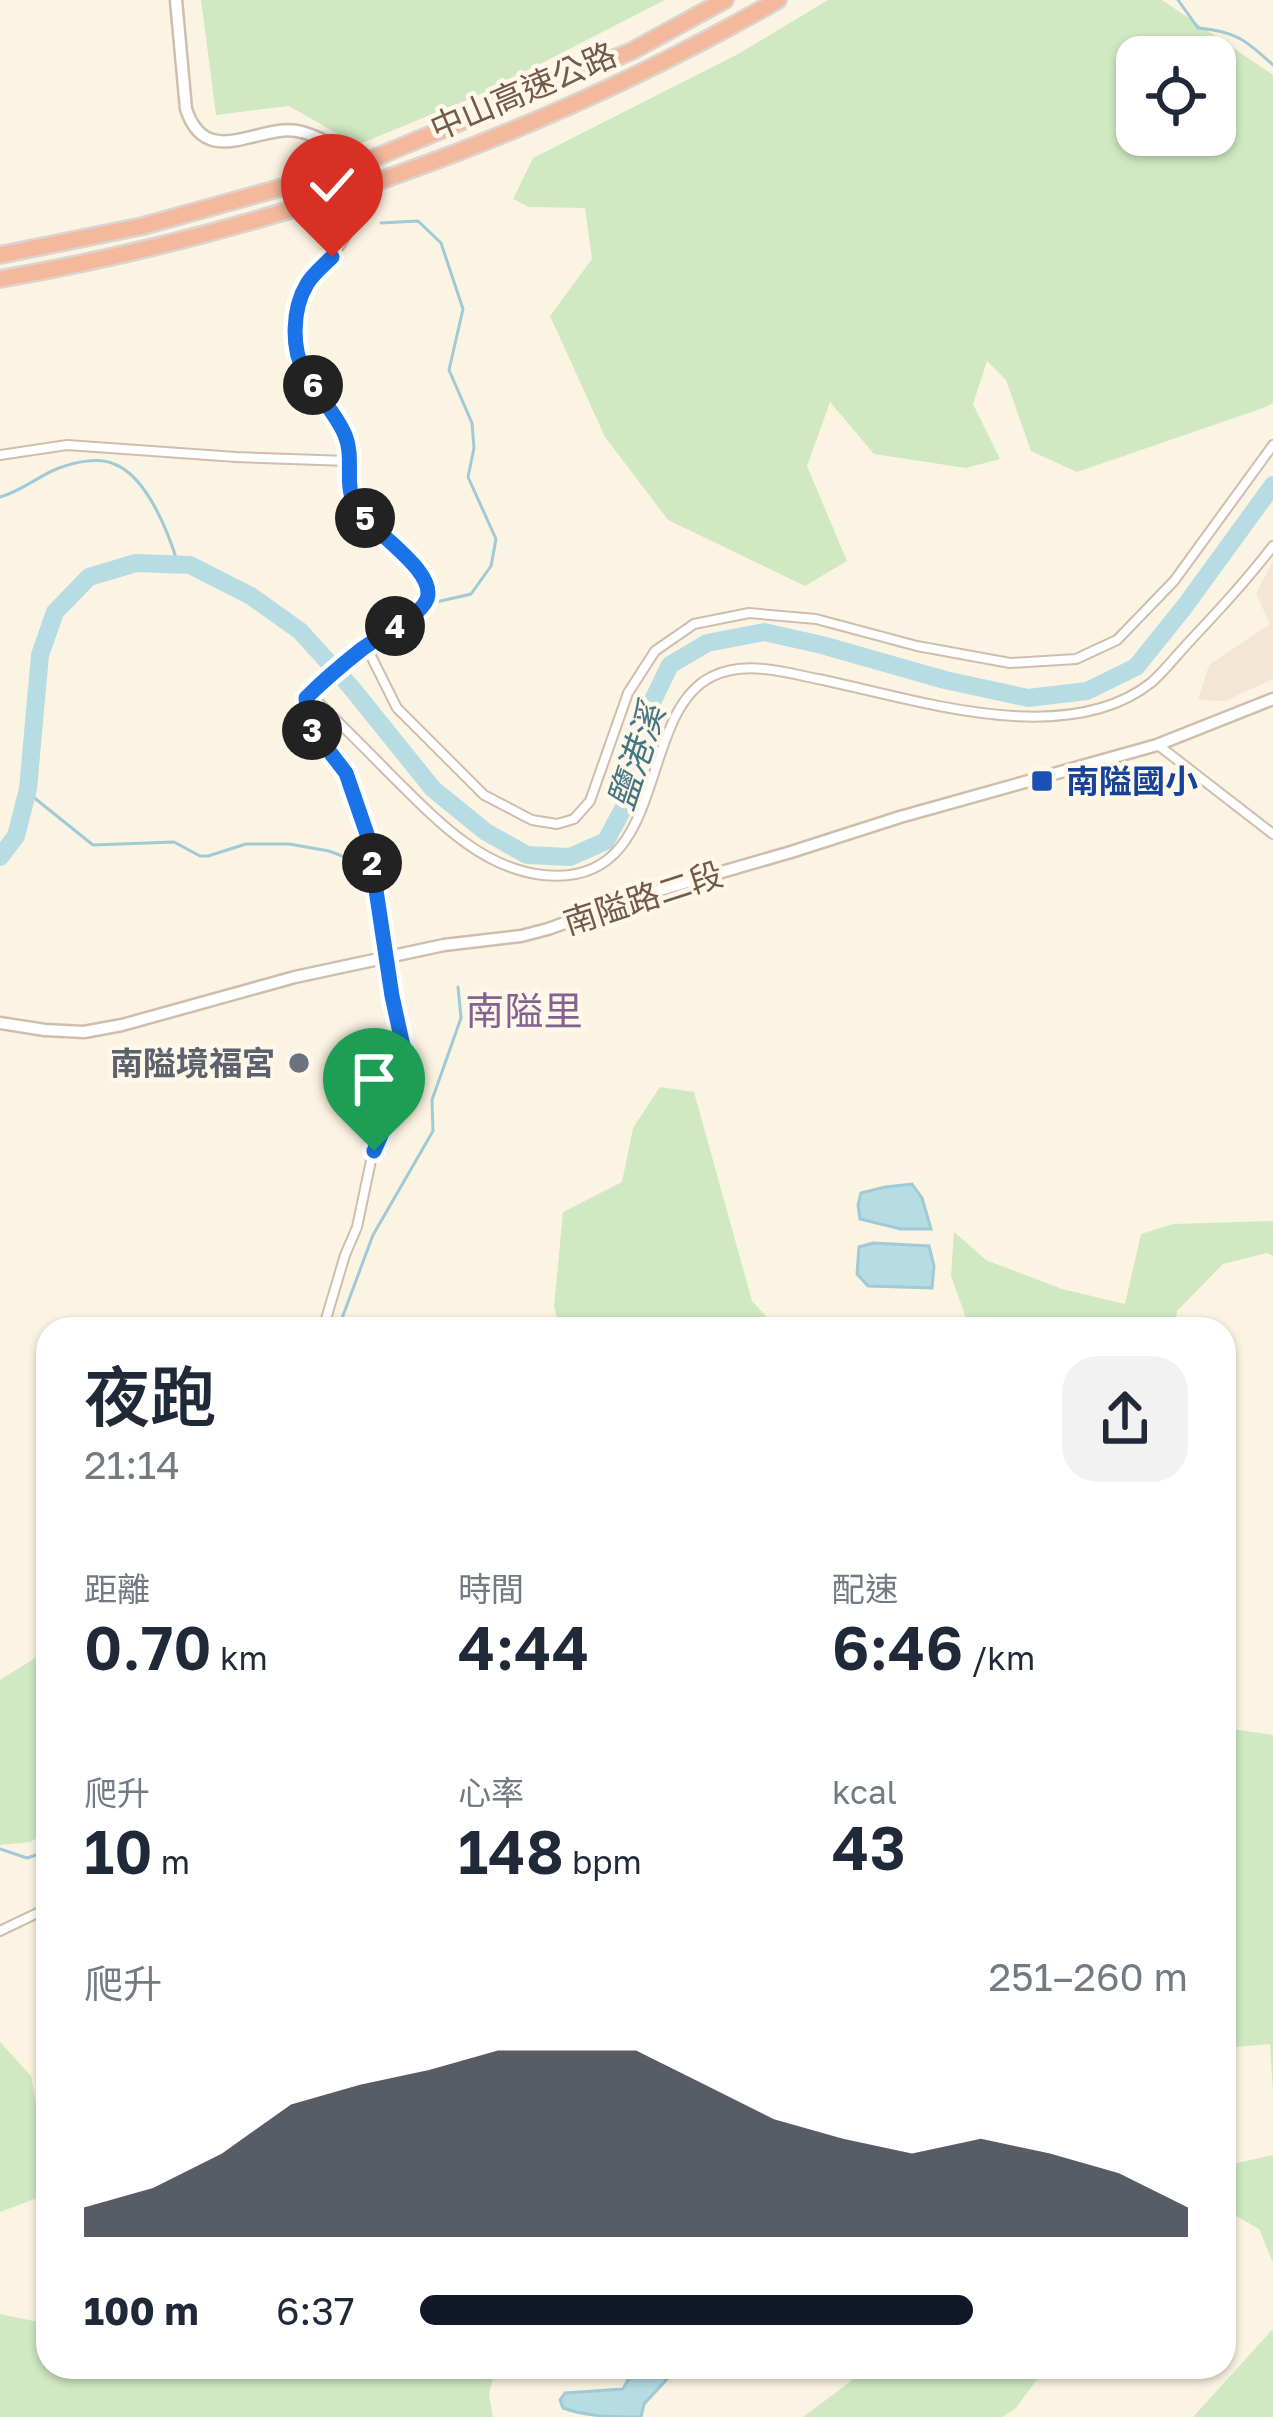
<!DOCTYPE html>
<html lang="zh-TW">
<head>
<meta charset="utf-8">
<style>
  :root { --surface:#fff; --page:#f2f2f3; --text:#1f2937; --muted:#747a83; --accent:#111827 }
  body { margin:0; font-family:"Golos Text","Noto Sans TC",sans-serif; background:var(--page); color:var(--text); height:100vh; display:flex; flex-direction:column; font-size:45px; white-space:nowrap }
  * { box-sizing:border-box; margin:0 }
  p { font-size:39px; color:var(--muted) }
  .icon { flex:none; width:66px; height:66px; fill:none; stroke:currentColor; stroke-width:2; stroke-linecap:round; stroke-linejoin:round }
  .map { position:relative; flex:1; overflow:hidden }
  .sheet { position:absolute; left:36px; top:1317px; width:1200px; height:1062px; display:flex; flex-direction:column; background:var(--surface); border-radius:36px; box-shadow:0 3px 9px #0004 }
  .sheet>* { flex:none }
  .controls { position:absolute; left:1116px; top:36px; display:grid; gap:24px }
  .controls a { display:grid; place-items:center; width:120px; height:120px; border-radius:24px; background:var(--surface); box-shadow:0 3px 9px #0004; font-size:60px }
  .pin { position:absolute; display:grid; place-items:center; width:102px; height:102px; color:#fff; margin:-123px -51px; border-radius:50% 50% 50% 0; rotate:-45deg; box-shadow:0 0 12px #0007 }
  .pin .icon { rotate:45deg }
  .km { position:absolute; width:60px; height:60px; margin:-30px; border-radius:50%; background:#222; color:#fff; font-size:33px; line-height:60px; text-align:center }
  .round { display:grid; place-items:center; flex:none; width:126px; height:126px; border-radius:36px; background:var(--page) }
  .summary { display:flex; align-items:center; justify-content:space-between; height:204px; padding:0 48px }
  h1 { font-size:66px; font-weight:600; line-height:90px }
  .figures { display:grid; grid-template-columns:repeat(3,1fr); gap:18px; height:204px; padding:12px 48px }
  .figures div { display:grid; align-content:center }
  .figures b { font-size:60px; font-weight:600 }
  .figures small { font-size:33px; font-weight:400 }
  .figures p { font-size:33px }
  .chart { height:336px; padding:24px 48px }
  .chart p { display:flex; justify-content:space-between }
  .chart svg { width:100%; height:216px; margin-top:12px; fill:var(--accent); opacity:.7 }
  ul { padding:0 48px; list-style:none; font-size:39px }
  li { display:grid; grid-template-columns:192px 144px 1fr; align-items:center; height:90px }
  li i { height:30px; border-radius:15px; background:var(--accent) }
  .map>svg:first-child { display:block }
  .residential { fill:#f3e6d2 }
  .green { fill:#d0e9c2; fill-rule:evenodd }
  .water { fill:#b8dce4; stroke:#9fcad6; stroke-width:3 }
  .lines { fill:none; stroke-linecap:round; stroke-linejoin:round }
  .stream { stroke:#9fcad6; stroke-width:3 }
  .river { stroke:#b8dce4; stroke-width:18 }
  .tertiary-tunnel { stroke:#dacebd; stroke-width:10; stroke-dasharray:10 5; stroke-linecap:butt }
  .minor-casing { stroke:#cfbead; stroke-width:12 }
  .tertiary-casing { stroke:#cfbead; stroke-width:15 }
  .motorway-casing { stroke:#dbd4d0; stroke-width:20 }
  .minor { stroke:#fff; stroke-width:8 }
  .tertiary { stroke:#fff; stroke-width:10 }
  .motorway { stroke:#f4b89c; stroke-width:15 }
  .route-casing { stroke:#fff; stroke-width:24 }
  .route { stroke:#1a73e8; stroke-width:15 }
  .transit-dot { fill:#1a4fb4; stroke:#fff7e9; stroke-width:4.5 }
  .worship-dot { fill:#6b7280; stroke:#fff7e9; stroke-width:4.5 }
  .labels { text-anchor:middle; stroke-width:9; stroke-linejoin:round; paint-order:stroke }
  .street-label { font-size:33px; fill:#735b4a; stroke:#fff7e9 }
  .transit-label { font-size:33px; font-weight:bold; fill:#164399; stroke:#fff7e9; text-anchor:start }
  .worship-label { font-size:33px; font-weight:bold; fill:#5b616d; stroke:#fff7e9; text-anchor:end }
  .water-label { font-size:36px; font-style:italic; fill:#447786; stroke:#fff7e9 }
  .quarter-label { font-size:39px; fill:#83628f; stroke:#fff7e9 }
</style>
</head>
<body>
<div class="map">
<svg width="1273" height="2417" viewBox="0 0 1273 2417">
  <rect width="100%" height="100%" fill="#fcf4e3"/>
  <polygon class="residential" points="1273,561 1273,679 1225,701 1198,700 1209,665 1270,624 1256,594"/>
  <g class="green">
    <polygon points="201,0 665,0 477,96 357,145 289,106 216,115"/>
    <path d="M828,0H1162L1273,75V403L1266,407L1077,472L1031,451L1006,380L987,361L973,404L1000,459L966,468L874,454L830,402L807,466L847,561L805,586L668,520L605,437L550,316L592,259L585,208L529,207L513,199L533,158L740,53ZM1137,57H1215V135H1137Z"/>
    <polygon points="660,1087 694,1092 752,1301 778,1329 568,1329 560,1327 554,1307 563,1212 622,1182 633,1128"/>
    <polygon points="1273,1221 1273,1256 1267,1253 1223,1264 1177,1311 1175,1329 970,1329 951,1276 954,1232 986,1260 1062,1289 1125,1304 1141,1234 1173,1224"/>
    <polygon points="48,1650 48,1831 30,1842 0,1845 0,1680"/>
    <polygon points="1224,1728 1273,1735 1273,2093 1270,2044 1224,2048"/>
    <polygon points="0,2042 31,2076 48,2172 48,2194 0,2212"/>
    <polygon points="1273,2155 1273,2263 1259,2229 1224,2209 1224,2166"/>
    <polygon points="0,2314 48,2324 48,2367 495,2367 489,2395 493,2417 0,2417"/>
    <polygon points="1273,2329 1273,2417 1193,2417"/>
    <polygon points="870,2367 1046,2367 1016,2408 1002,2417 803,2417"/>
  </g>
  <g class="water">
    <polygon points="912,1184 922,1198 931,1229 901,1229 860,1219 858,1205 861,1193 885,1187"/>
    <polygon points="873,1243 929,1246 934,1266 932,1288 868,1286 857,1274 859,1247"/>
    <path d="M635,2367H665L668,2378L644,2404L641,2417C615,2417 588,2417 563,2408L560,2400L565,2393L623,2389Z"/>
  </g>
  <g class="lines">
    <g class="stream">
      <path d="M1178,0L1198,28C1235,31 1246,40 1273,65"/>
      <polyline points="381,223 418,221 441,243 463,309 449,370 472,423 474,448 468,477 496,539 491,566 471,594 432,603 427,609"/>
      <path d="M0,497C22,491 38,476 59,468C75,462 98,457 114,464C147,476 169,534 178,564"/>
      <polyline points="342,677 386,639"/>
      <polyline points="27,792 93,845 174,842 200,856 208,856 246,844 289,844 329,851 363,864"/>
      <polyline points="338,1329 373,1235 433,1131 432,1100 461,1018 458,987"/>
      <polyline points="0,1849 27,1858 48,1851"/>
    </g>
    <polyline class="river" points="0,857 16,836 28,789 40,655 55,612 89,577 136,563 190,565 251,596 300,631 350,686 433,789 486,832 527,855 570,857 606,841 624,807 642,723 670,665 707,643 764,632 822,645 945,680 1028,698 1087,691 1136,667 1185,606 1273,485"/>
    <polyline class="tertiary-tunnel" points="327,142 352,215"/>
    <g class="minor-casing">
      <g id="minor">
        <polyline points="0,455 67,445 236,457 348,461"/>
        <polyline points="366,646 397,708 484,795 532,820 557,824 574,819 590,801 628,693 655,651 694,624 749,613 816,619 917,646 1010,663 1076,659 1117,640 1174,581 1273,445"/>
        <path d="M310,694C336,720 362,745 387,771C431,814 478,868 543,875C671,889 635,716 711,677C745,660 783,672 818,679C915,699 1066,751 1152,682C1165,670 1177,655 1189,642C1218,611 1247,580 1273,546"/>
        <polyline points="1158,745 1273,834"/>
        <polyline points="296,1329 298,1326 306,1329"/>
        <polyline points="323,1329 345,1255 357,1227 373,1151 400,1092 403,1077 405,1055 386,958"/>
        <polyline points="0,1931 48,1908"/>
      </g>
    </g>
    <g class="tertiary-casing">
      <g id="tertiary">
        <path d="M176,0L186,109C203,161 242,136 279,131C298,128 312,135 327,142"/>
        <path d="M352,215C342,258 306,268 298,308C289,354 305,374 329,409C336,419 344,430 347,441C353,466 343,490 360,512C376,534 400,552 419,570C426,581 431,593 424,605C415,619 383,634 369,644C348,659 329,677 310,694L306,698L309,725C320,740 334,755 344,771C373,814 378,906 386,958"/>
        <polyline points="0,1023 45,1030 84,1032 122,1025 295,977 444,945 521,936 548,929 639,896 791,852 900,817 1157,745 1273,699"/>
      </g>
    </g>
    <g class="motorway-casing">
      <g id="motorway">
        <polyline points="0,255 143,226 280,188 374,158 632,51 725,0"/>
        <path d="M0,279C273,231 537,138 778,0"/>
      </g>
    </g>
    <use href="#minor" class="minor"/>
    <use href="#tertiary" class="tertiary"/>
    <use href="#motorway" class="motorway"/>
  </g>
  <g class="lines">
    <g class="route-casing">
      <path id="route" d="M332,257C323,266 313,274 307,284C292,309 291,349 305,373C316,394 336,413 345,435C355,459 343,484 356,507C370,531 437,570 427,599C420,617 378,637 362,649C343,664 323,681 306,698L309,725L346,773L368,837L392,996L405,1055L400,1092L374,1151"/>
    </g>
    <use href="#route" class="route"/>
  </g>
  <rect class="transit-dot" x="1030" y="769" width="24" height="24" rx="6"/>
  <circle class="worship-dot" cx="299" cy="1063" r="12"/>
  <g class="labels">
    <g class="street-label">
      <text transform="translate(523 91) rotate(-23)" y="12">中山高速公路</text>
      <text transform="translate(643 898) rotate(-18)" y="12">南隘路二段</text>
    </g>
    <g class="transit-label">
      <text x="1066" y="793">南隘國小</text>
    </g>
    <g class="worship-label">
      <text x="275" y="1075">南隘境福宮</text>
    </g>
    <g class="water-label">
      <text transform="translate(636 757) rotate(-72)" y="13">鹽港溪</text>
    </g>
    <g class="quarter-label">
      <text x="524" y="1025">南隘里</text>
    </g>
  </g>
</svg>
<div class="controls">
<a><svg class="icon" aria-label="locate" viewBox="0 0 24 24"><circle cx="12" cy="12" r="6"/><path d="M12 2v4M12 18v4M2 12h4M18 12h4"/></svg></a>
</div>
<div class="pin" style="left:374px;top:1151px;background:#1e9e55"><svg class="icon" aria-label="arrive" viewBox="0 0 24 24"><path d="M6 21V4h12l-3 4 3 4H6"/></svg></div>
<div class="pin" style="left:332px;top:257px;background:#d93025"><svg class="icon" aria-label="check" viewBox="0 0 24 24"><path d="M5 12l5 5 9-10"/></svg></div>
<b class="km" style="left:372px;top:863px">2</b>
<b class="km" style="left:312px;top:730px">3</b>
<b class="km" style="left:395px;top:626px">4</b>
<b class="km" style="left:365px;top:518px">5</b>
<b class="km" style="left:313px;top:385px">6</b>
<section class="sheet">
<div class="summary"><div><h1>夜跑</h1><p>21:14</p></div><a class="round"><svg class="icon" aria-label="share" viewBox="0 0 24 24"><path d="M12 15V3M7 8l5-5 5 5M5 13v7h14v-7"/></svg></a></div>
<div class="figures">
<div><p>距離</p><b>0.70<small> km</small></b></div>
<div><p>時間</p><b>4:44</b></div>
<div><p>配速</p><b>6:46<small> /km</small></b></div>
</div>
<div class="figures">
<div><p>爬升</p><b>10<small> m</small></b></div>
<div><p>心率</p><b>148<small> bpm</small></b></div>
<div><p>kcal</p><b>43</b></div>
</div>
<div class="chart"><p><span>爬升</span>251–260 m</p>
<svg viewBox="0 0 160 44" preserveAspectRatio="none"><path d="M0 44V38L10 34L20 27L30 17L40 13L50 10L60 6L70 6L80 6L90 13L100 20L110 24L120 27L130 24L140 27L150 31L160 38V44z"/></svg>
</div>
<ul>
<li><b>100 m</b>6:37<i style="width:72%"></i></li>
</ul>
</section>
</div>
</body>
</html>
